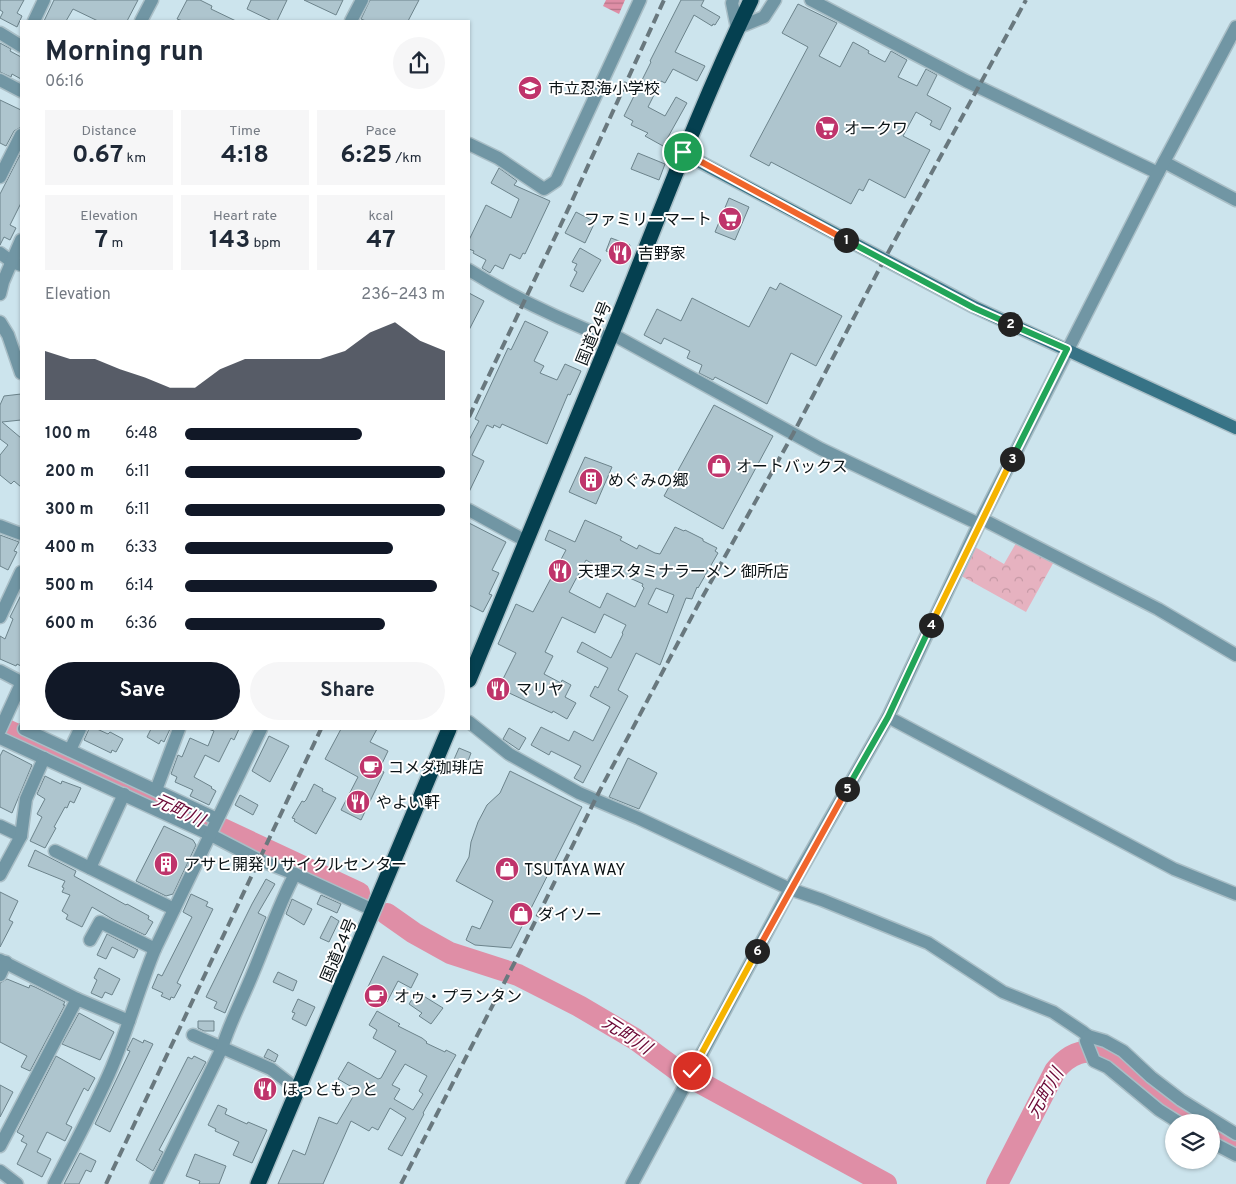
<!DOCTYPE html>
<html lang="en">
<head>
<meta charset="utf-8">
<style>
  :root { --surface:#fff; --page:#f6f6f7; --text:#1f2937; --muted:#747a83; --accent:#111827 }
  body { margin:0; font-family:Overpass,"Noto Sans JP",sans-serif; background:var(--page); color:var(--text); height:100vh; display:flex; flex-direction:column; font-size:19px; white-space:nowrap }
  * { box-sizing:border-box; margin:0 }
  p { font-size:16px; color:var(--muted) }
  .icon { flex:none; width:28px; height:28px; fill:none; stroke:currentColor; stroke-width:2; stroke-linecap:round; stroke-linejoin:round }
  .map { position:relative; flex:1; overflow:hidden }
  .details { position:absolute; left:20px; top:20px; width:450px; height:710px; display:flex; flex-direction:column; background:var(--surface); border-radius:0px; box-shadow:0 1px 4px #0004 }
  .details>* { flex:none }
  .buttons { position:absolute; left:1165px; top:1114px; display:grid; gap:10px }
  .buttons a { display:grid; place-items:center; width:55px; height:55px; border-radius:50%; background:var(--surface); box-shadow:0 1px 4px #0004; font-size:25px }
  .pin { position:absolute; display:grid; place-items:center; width:42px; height:42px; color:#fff; margin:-21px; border:2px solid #fff; border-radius:50%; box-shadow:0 1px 5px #0007 }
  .km { position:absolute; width:25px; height:25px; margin:-12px; border-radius:50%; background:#222; color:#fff; font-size:14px; line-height:25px; text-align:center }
  .round { display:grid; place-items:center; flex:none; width:52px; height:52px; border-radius:26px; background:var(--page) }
  .overview { display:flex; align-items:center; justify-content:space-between; height:85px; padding:0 25px }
  h1 { font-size:28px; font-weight:700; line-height:38px }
  .stats { display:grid; grid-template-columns:repeat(3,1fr); gap:8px; height:85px; padding:5px 25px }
  .stats div { display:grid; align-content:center; border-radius:0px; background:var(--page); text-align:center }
  .stats b { font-size:25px; font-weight:700 }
  .stats small { font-size:14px; font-weight:400 }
  .stats p { font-size:14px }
  .chart { height:140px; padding:10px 25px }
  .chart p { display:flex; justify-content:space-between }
  .chart svg { width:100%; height:90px; margin-top:5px; fill:var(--accent); opacity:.7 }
  .button { display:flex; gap:10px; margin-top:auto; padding:10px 25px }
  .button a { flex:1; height:58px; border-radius:30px; background:var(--accent); color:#fff; font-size:20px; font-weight:700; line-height:58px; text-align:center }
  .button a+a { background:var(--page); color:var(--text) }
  ul { padding:0 25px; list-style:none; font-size:16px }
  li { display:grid; grid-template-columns:80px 60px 1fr; align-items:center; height:38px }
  li i { height:12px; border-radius:6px; background:var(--accent) }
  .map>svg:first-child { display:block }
  .park { fill:url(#park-crowns) }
  .water { fill:url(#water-rules) }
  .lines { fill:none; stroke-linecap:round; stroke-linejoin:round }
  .river { stroke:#df8ea6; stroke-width:22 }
  .building { fill:#aec5ce; stroke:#6c838b; fill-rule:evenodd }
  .street-casing { stroke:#a9bec6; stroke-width:15 }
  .secondary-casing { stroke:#a9bec6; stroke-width:15 }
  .highway-casing { stroke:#a9bec6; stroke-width:18 }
  .street { stroke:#7196a4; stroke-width:12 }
  .secondary { stroke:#377386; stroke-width:12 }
  .highway { stroke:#054050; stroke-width:15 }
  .rail { stroke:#69787e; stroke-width:4; stroke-dasharray:10 5; stroke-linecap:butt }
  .split-1-casing { stroke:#fff; stroke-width:10 }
  .split-2-casing { stroke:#fff; stroke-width:10 }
  .split-3-casing { stroke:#fff; stroke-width:10 }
  .split-4-casing { stroke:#fff; stroke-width:10 }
  .split-5-casing { stroke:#fff; stroke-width:10 }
  .split-6-casing { stroke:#fff; stroke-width:10 }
  .split-7-casing { stroke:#fff; stroke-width:10 }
  .split-1 { stroke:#f0652b; stroke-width:6 }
  .split-2 { stroke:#22a559; stroke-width:6 }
  .split-3 { stroke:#22a559; stroke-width:6 }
  .split-4 { stroke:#f5b400; stroke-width:6 }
  .split-5 { stroke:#22a559; stroke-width:6 }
  .split-6 { stroke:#f0652b; stroke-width:6 }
  .split-7 { stroke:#f5b400; stroke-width:6 }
  .labels { text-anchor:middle; stroke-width:4; stroke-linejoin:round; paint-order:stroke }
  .poi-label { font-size:16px; fill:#0b1316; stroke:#fff; text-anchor:start }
  .street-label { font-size:16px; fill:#0b1316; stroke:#fff }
  .water-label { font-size:18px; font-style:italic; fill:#6a0735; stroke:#fff }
</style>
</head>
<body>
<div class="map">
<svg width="1236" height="1184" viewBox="0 0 1236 1184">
  <defs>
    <pattern id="park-crowns" width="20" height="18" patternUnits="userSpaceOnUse" patternTransform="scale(1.25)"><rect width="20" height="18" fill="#e6b2c0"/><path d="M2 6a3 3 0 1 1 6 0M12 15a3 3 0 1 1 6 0" fill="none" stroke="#c498a4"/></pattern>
    <pattern id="water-rules" width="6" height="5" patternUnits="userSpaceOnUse" patternTransform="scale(1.25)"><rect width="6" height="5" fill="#df8ea6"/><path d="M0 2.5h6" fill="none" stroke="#b37386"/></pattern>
  </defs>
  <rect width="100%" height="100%" fill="#cce4ed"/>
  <polygon class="park" points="1019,538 1056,558 1026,612 956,573 970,544 1004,564"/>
  <polygon class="water" points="606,0 625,0 619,14 603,6"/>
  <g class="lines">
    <g class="river">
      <polyline points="0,727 201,819 359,893"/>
      <polyline points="387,914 414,933 450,953 518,975 579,1006 635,1039 677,1070 886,1184"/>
      <polyline points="1211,1132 1236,1147"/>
      <path d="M997,1184L1055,1071C1092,1025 1129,1073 1159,1099C1170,1108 1183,1116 1194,1122"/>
    </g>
  </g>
  <g class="building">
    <polygon points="0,0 24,0 17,13 22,16 17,27 0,18 3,12 0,10"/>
    <polygon points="54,0 138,0 127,21 98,21 73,9 66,21 44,21"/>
    <polygon points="187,0 200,0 212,6 211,9 236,21 183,21 177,19"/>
    <polygon points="251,0 287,0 277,21 272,21 247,9"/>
    <polygon points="304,0 343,0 336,15"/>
    <polygon points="370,0 419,0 408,21 366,21 361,19"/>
    <polygon points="681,0 704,0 701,6 720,17 715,25 713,24 712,26 694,15 675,52 705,66 697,81 673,69 665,83 661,81 648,107 665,116 676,97 687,103 663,146 645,136 648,133 631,125 633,121 624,116 651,62 650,61"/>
    <polygon points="798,4 837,23 819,56 840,67 853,42 864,48 869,51 868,53 885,62 891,51 907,60 898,77 917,86 926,69 937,75 927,95 951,108 940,130 930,125 932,121 916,112 903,136 930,150 905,198 869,179 863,191 859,189 851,204 771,162 769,166 750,156 808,47 782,33"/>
    <polygon points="0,43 11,49 10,51 21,57 21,79 12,74 11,77 0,72"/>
    <polygon points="0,100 21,110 21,127 14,131 6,146 0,143"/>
    <polygon points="21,153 21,203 10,225 16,228 10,240 4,237 0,245 0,194"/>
    <polygon points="638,153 665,164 659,180 631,169"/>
    <polygon points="499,168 517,181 514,185 550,201 525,254 523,253 520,259 510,254 503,269 495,265 490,273 482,268 486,260 473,253 474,251 469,249 469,240 486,205 511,218 519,199 491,183"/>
    <polygon points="729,198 749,207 735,240 715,232"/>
    <polygon points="576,212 595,222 585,243 565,233"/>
    <polygon points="611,238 630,245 625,259 606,251"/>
    <polygon points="580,248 601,260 583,292 570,286 577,272 574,270 577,264 572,262"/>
    <polygon points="780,283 842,316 816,366 791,353 767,404 715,377 713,380 699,373 702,365 687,358 690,351 664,338 661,344 644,335 657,309 681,321 692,298 749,327 770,287 776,290"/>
    <polygon points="469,293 484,301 469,330"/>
    <polygon points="525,321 548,332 534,361 544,366 540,373 557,380 565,364 581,371 570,395 568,394 547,444 502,424 500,428 494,425 493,428 487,425 472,455 484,461 469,492 469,440 479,421 475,419 508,348 511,350"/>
    <polygon points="21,394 21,420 2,422 21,438 21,487 14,481 11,484 0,475 0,455 8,445 0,439 0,405 4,396"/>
    <polygon points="714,405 773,436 723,529 664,496"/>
    <polygon points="585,457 612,467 596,504 569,492"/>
    <path d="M585,520L622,537L620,540L637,549L639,545L655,553L660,554L675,527L684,531L685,530L703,539V541L717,548L715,551L718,553L698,588L697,587L692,599L686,598L660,665L636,653L618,690L628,696L583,783L574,778L581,766L551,751L549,755L531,745L541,727L569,741L574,731L593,741L610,707L590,696L595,686L598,688L608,668L577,652L582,642L611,658L623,634L622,633L626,625L604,614L595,633L562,617L545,652L553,656L544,674L561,683L562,680L571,685L565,697L576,703L567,719L553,711L552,713L507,692L509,689L500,685L516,653L498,644L516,604L533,612L566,550L545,540L549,530L575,542ZM586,560L602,569L603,566L643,584L642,586L644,588L635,607L607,593L600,608L569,592ZM656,588L674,595L667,613L648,604Z"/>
    <polygon points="469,523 506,542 492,570 499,573 489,594 492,595 483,612 469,605"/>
    <polygon points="0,535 19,542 14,551 17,552 8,570 0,566"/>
    <polygon points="21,595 21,666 17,664 16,666 0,659 0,636 5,639 13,619 10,617"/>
    <polygon points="509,728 526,738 519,750 503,739"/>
    <polygon points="89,729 97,729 108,734 110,732 123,739 116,752 112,750 111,753 84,740"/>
    <polygon points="151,729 170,729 164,742 161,740 159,744 147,737"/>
    <polygon points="208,729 239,729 234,740 231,738 219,762 205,755 194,777 212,787 211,788 216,791 209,805 190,796 193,790 175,782 177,777 171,774 178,755 182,757 190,738 208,746 214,731"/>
    <polygon points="341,729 377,729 370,742 388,751 379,770 384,772 361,820 341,810 358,777 325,759"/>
    <polygon points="269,736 289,746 270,782 252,771"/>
    <polygon points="459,748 471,753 468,761 470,762 465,771 452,764"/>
    <polygon points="3,750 32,765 12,813 0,807 0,756"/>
    <polygon points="628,758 657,773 639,809 609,797"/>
    <polygon points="510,771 582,807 511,948 475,945 466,940 472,926 480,929 493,901 456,881 469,857 471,842 478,822 487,805 500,793"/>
    <polygon points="45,776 61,784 62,781 81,788 74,803 70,801 67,808 65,807 54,827 56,828 45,848 30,841 42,817 37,814 45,799 37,794"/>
    <polygon points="314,784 323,789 322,791 336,798 316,834 294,821 295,819 292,818 302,801 304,802 306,800"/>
    <polygon points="240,795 258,805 253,815 235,805"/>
    <polygon points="164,826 193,840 196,845 173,894 166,896 136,881"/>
    <polygon points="35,850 76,871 74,876 126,905 127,904 149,916 148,919 153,922 146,934 145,935 114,920 92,907 82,927 66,919 68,915 62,911 70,895 62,892 64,888 62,887 65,881 28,866"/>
    <polygon points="266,879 275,884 258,913 266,917 225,1013 214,1008 217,1002 206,997 252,904"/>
    <polygon points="0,892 18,901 9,920 13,922 0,947"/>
    <polygon points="191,894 208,902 206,906 213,909 177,983 181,985 174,998 171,997 170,1000 161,996 163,993 152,988 158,974 162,976 192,917 183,912"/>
    <polygon points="321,895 341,904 337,913 317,904"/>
    <polygon points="292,899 312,909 304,925 286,914"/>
    <polygon points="331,916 339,921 329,942 320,938"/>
    <polygon points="107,934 138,950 134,958 112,947 106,959 97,955"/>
    <polygon points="383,956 418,974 411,988 398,981 387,1002 366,991"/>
    <polygon points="99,968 120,979 112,995 105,992 102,998 91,993 97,980 94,978"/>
    <polygon points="278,972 297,981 293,991 273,982"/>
    <polygon points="7,979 29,988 30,985 35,987 65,1002 63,1005 65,1005 30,1071 21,1067 27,1056 0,1042 0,983"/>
    <polygon points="417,992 443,1008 431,1024 419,1016 422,1013 409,1004"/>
    <polygon points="298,999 315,1007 306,1026 292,1019 295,1013 292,1012"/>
    <path d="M377,1011L400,1024L398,1026L422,1038L427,1042L426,1043L445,1052L446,1050L456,1055L423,1113L424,1114L402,1156L388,1149L406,1118L390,1108L378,1130L372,1127L369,1131L351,1121L323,1184H278L293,1150L305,1155L319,1117L337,1124L357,1090L338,1079L348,1062L378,1079L381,1078L396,1051L373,1038L377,1030L369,1025ZM405,1064L427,1076L419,1091L423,1094L413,1110L394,1099L400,1089L392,1085Z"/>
    <polygon points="79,1013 114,1032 100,1060 62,1044"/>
    <polygon points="198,1021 214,1021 214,1031 204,1031 198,1028"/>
    <polygon points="133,1038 143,1043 144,1040 153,1044 110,1132 95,1124 130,1051 127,1050"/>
    <polygon points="268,1049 278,1055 275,1062 264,1057"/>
    <polygon points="56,1056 95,1078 88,1091 84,1088 66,1124 72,1127 65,1141 47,1132 37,1152 51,1159 42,1177 17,1164 27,1144 21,1141 24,1136 17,1132"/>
    <polygon points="194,1056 206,1062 159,1150 163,1152 153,1171 136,1160 188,1057 192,1059"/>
    <polygon points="0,1085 13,1092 0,1117"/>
    <polygon points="218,1105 227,1109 225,1114 247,1124 248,1122 267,1130 252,1163 233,1155 239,1142 215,1131 216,1129 208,1125"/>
    <polygon points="80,1153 96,1161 91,1172 86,1170 79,1184 64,1184"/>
    <polygon points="195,1154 226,1166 219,1184 199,1184 200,1181 186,1176"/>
  </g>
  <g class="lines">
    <g class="street-casing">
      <g id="street">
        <polyline points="733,0 732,3 737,28 764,17 775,0"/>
        <polyline points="811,0 966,81 1158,173"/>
        <polyline points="34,21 44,0"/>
        <polyline points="141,21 152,0"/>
        <polyline points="351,21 362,0"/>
        <polyline points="0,33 21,46"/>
        <polyline points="0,80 21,91"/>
        <polyline points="469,144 498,158 544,189 556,181 640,0"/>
        <polyline points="1164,162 1236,200"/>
        <polyline points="0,177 21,135"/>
        <polyline points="0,253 12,262 21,265"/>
        <path d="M469,270C514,298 561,320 610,339"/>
        <polyline points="0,294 3,282 21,240"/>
        <polyline points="0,322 8,335 21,373"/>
        <polyline points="612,334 821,449 979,524"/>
        <polyline points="469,510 526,541"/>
        <polyline points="982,519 1158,609 1236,655"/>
        <polyline points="0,526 21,534"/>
        <polyline points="0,617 21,572"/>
        <polyline points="0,671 21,682"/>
        <polyline points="888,717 1174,869 1236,894"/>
        <polyline points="469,722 509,754 579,793 638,818 790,889 822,900 928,943 1003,992 1053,1012 1083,1032 1088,1036 1086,1041 1094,1061 1107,1067 1159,1110 1178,1122"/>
        <polyline points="24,729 217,819"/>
        <polyline points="0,730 21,684"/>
        <polyline points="0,738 209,834 259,860 295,874 373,910"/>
        <polyline points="70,750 80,729"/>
        <polyline points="156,790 179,729"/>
        <polyline points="0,826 21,836"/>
        <polyline points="55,851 174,909"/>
        <polyline points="90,868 124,794"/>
        <polyline points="0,875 21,836 26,799 44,758"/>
        <polyline points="90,940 100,922 155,949"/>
        <polyline points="0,960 77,999 129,1021"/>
        <polyline points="0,975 6,962"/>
        <polyline points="193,1035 271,1069 298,1090"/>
        <polyline points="1088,1036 1105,1041 1123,1051 1151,1077 1181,1100 1236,1134"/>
        <polyline points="1211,1142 1236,1155"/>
        <polyline points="0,1146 77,999"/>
        <polyline points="0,1171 17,1184"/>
        <path d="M54,1184C74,1145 95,1107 112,1067C128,1028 139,988 155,949L261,729"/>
        <path d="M156,1184L222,1048C230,1022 243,998 253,973C267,940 278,906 295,874"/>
        <polyline points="632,1184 790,889 888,717 979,524 1158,173 1236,27"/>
      </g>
    </g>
    <g class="secondary-casing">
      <polyline id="secondary" points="683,153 974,307 1236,428"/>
    </g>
    <g class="highway-casing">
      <g id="highway">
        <path d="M469,680C515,566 564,452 610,338C656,225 698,110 751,0"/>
        <polyline points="258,1184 449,729"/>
      </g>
    </g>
    <use href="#street" class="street"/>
    <use href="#secondary" class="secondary"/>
    <use href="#highway" class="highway"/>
    <g class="rail">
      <polyline points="469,417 565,216 664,0"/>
      <polyline points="106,1184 321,729"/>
      <polyline points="401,1184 520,952 600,790 698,605 793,434 884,260 1026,0"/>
    </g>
  </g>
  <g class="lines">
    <g class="split-1-casing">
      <polyline id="split-1" points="683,152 846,240"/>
    </g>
    <g class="split-2-casing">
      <polyline id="split-2" points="846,240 974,308 1010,324"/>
    </g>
    <g class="split-3-casing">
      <polyline id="split-3" points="1010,324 1067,349 1012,459"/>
    </g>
    <g class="split-4-casing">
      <polyline id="split-4" points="931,625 1012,459"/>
    </g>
    <g class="split-5-casing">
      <polyline id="split-5" points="847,789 888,717 931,625"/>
    </g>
    <g class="split-6-casing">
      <polyline id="split-6" points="757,951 847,789"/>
    </g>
    <g class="split-7-casing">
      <polyline id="split-7" points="692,1071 757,951"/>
    </g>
    <use href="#split-1" class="split-1"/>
    <use href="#split-2" class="split-2"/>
    <use href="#split-3" class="split-3"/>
    <use href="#split-4" class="split-4"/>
    <use href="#split-5" class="split-5"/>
    <use href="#split-6" class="split-6"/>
    <use href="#split-7" class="split-7"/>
  </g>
  <defs>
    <g id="school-disc" transform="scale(1.25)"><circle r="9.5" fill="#bf346b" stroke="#fff"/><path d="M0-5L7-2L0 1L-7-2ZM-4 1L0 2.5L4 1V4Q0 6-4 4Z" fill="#fff"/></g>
    <g id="supermarket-disc" transform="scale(1.25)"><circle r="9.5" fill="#bf346b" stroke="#fff"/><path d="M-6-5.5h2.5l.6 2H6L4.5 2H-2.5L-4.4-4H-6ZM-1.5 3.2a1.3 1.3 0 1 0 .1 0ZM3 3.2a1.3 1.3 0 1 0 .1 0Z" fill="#fff"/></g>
    <g id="restaurant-disc" transform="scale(1.25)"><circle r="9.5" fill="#bf346b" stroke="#fff"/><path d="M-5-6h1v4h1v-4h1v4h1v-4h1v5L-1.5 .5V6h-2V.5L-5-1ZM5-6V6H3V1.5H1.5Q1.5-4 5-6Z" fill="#fff"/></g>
    <g id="shop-disc" transform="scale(1.25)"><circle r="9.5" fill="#bf346b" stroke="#fff"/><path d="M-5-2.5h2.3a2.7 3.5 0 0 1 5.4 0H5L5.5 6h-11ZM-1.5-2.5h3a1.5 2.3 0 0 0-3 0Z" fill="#fff"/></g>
    <g id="building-disc" transform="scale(1.25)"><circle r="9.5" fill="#bf346b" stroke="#fff"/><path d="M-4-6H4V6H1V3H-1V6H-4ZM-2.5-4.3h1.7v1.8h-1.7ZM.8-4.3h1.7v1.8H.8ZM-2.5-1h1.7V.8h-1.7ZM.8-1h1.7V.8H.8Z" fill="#fff"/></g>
    <g id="cafe-disc" transform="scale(1.25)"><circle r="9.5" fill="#bf346b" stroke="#fff"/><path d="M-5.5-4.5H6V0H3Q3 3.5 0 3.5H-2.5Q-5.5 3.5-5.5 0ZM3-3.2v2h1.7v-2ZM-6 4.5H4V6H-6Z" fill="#fff"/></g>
  </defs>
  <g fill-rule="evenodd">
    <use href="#school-disc" x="530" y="88"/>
    <use href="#supermarket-disc" x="827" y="128"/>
    <use href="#supermarket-disc" x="730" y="219"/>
    <use href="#restaurant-disc" x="620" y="253"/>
    <use href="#shop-disc" x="719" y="466"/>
    <use href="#building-disc" x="591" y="480"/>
    <use href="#restaurant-disc" x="560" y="571"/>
    <use href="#restaurant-disc" x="498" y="689"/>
    <use href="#cafe-disc" x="371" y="767"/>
    <use href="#restaurant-disc" x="358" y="802"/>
    <use href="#building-disc" x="166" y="864"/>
    <use href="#shop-disc" x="507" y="869"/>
    <use href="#shop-disc" x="521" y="914"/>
    <use href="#cafe-disc" x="376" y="996"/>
    <use href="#restaurant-disc" x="265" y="1089"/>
  </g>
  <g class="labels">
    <g class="poi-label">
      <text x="548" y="94">市立忍海小学校</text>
      <text x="844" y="134">オークワ</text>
      <text x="712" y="225" text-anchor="end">ファミリーマート</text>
      <text x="638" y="259">吉野家</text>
      <text x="736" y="472">オートバックス</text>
      <text x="608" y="486">めぐみの郷</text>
      <text x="578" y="577">天理スタミナラーメン 御所店</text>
      <text x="516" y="695">マリヤ</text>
      <text x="388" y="773">コメダ珈琲店</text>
      <text x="376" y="808">やよい軒</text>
      <text x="184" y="870">アサヒ開発リサイクルセンター</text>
      <text x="524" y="875">TSUTAYA WAY</text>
      <text x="538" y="920">ダイソー</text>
      <text x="394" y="1002">オゥ・プランタン</text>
      <text x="282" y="1095">ほっともっと</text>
    </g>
    <g class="street-label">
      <text transform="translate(593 333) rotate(-68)" y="6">国道24号</text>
      <text transform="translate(338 950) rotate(-67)" y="6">国道24号</text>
    </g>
    <g class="water-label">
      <text transform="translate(179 810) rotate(25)" y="6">元町川</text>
      <text transform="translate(627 1035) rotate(33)" y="6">元町川</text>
      <text transform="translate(1045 1093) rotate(-60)" y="6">元町川</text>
    </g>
  </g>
</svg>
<div class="buttons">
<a><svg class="icon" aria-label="layers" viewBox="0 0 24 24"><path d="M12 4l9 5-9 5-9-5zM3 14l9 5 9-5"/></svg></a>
</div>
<div class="pin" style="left:683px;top:152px;background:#1e9e55"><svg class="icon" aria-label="arrive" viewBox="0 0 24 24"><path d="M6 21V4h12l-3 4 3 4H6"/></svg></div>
<div class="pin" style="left:692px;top:1071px;background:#d93025"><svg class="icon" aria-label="check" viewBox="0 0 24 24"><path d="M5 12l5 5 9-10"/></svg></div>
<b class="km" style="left:846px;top:240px">1</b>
<b class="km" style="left:1010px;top:324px">2</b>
<b class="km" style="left:1012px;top:459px">3</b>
<b class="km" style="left:931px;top:625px">4</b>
<b class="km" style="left:847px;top:789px">5</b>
<b class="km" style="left:757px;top:951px">6</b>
<section class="details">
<div class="overview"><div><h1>Morning run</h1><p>06:16</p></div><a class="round"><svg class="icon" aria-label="share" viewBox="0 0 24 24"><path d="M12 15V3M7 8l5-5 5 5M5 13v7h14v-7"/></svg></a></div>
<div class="stats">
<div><p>Distance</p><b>0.67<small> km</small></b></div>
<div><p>Time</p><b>4:18</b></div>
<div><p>Pace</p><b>6:25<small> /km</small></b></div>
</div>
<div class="stats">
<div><p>Elevation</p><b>7<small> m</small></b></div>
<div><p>Heart rate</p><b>143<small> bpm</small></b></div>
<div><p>kcal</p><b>47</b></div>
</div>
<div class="chart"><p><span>Elevation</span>236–243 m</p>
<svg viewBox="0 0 160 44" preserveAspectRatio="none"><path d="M0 44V20L10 24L20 24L30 29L40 33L50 38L60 38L70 29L80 24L90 24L100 24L110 24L120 20L130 11L140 6L150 15L160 20V44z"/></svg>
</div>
<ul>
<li><b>100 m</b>6:48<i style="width:68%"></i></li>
<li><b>200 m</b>6:11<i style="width:100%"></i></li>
<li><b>300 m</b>6:11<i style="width:100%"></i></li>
<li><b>400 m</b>6:33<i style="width:80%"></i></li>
<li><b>500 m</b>6:14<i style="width:97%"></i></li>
<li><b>600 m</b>6:36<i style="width:77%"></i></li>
</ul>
<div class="button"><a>Save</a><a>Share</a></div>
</section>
</div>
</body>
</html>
